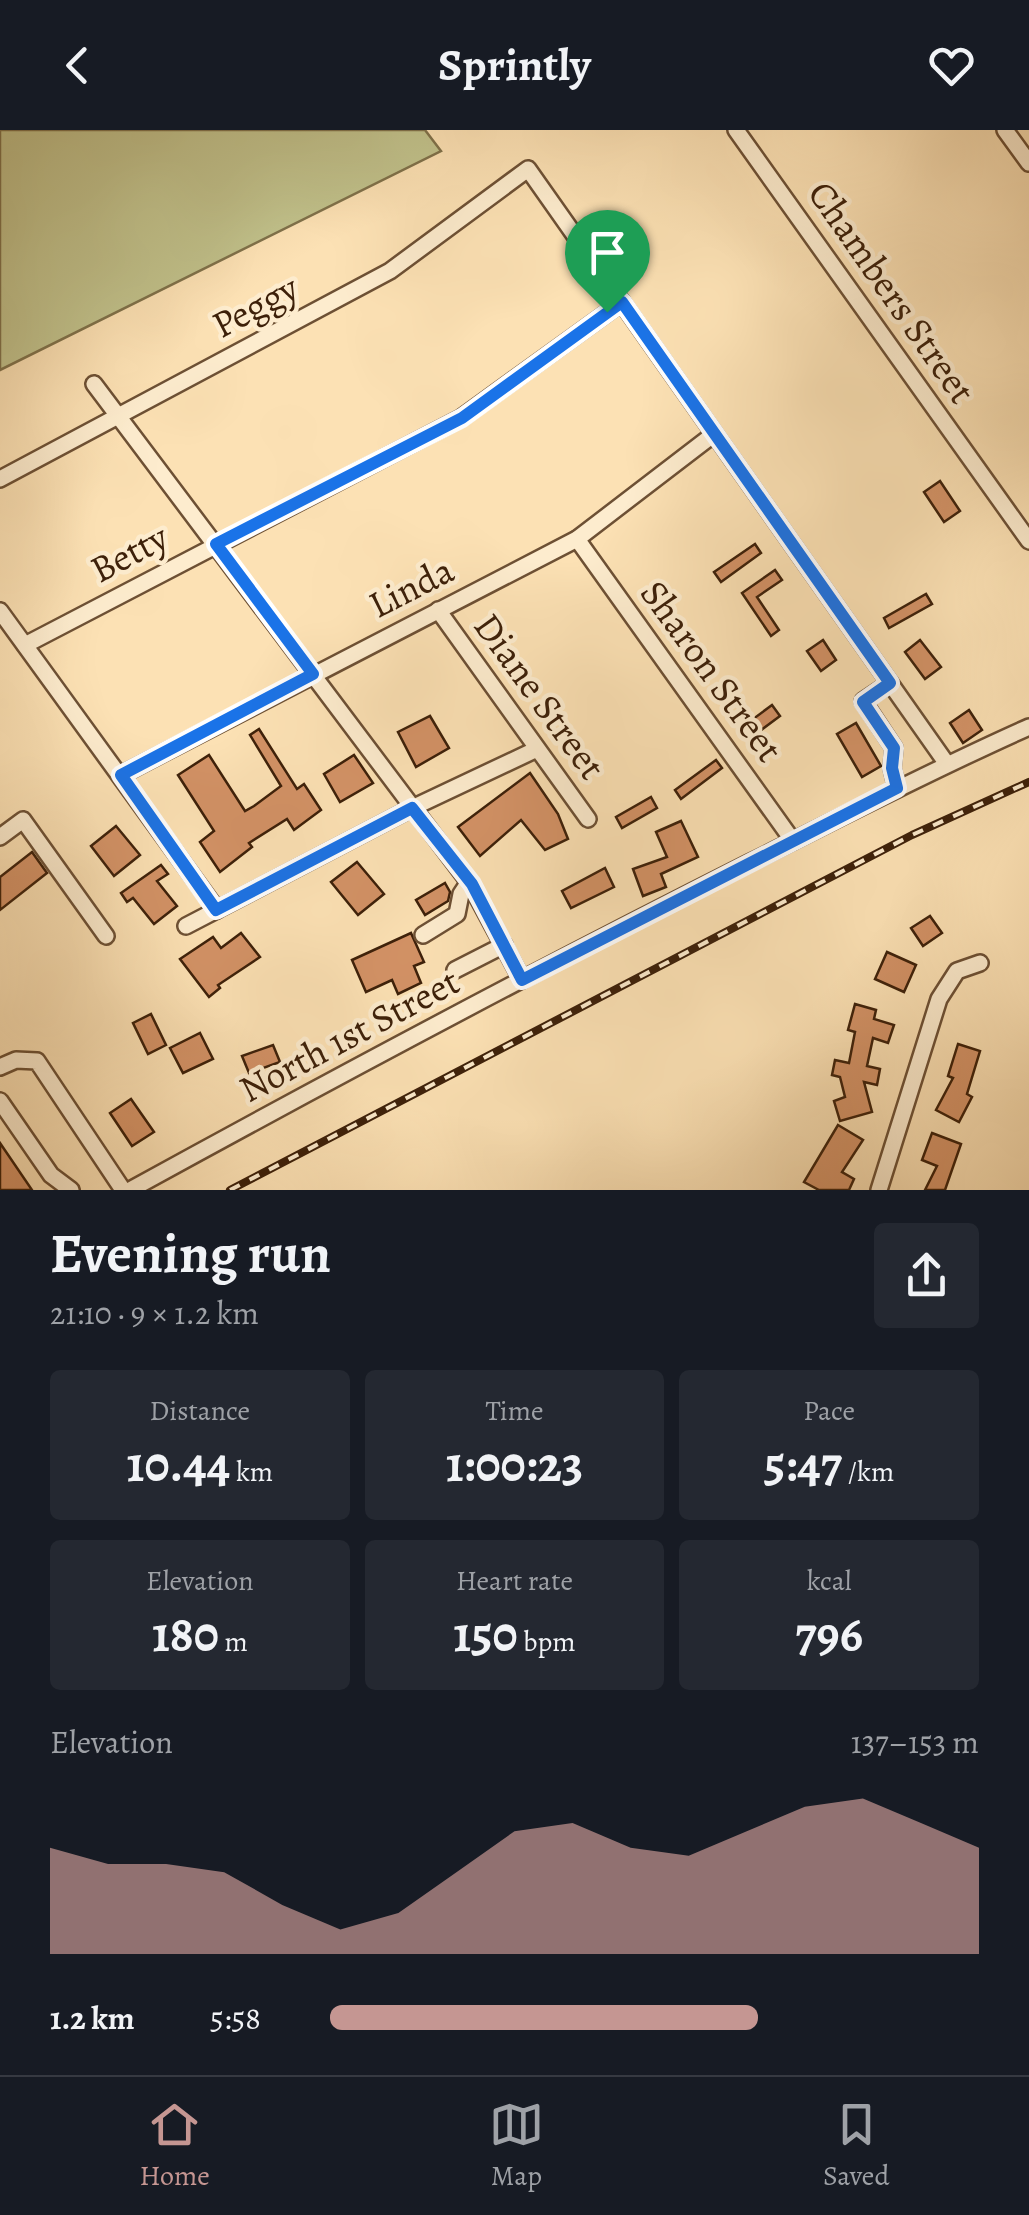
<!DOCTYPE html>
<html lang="en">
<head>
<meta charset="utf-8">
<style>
  :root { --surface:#171b24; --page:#242831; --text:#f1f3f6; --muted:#9ea1a6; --line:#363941; --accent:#c59692 }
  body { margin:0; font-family:Alegreya,serif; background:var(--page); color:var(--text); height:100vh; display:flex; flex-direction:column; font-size:38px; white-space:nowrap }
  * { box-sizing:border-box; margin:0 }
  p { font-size:32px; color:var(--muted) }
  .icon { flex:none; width:55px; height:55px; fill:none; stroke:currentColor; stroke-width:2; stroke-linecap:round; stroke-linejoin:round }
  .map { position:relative; height:1060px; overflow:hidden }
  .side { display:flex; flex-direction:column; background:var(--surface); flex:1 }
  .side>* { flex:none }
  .pin { position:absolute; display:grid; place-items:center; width:85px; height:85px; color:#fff; margin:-102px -42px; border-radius:50% 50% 50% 0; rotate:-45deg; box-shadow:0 0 10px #0007 }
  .pin .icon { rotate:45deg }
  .round { display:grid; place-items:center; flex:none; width:105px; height:105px; border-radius:10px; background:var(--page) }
  .overview { display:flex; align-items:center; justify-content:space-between; height:170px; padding:0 50px }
  h1 { font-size:55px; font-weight:700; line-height:75px }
  .metrics { display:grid; grid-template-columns:repeat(3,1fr); gap:15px; height:170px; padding:10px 50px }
  .metrics div { display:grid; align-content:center; border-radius:10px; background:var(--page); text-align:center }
  .metrics b { font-size:50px; font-weight:700 }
  .metrics small { font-size:28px; font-weight:400 }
  .metrics p { font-size:28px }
  .chart { height:280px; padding:20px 50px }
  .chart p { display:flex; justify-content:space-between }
  .chart svg { width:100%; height:180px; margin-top:10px; fill:var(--accent); opacity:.7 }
  ul { padding:0 50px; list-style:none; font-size:32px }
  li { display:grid; grid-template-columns:160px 120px 1fr; align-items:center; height:75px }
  li i { height:25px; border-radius:12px; background:var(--accent) }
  header { display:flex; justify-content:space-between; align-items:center; height:130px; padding:0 50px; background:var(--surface); font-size:45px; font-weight:700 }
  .dock { display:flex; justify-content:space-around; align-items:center; height:140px; border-top:2px solid var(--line); background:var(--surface); font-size:28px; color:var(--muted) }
  .dock a { display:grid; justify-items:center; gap:5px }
  .dock .active { color:var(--accent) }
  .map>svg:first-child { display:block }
  .green { fill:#c1c28c; stroke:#7f714a; stroke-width:2.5 }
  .building { fill:#d39266; stroke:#3d2009; stroke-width:2.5 }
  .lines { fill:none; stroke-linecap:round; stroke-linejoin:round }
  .minor-casing { stroke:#6d5034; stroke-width:20 }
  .minor { stroke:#fdecce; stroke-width:15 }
  .rail-casing { stroke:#3d2009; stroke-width:8 }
  .rail { stroke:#fdecce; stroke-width:4; stroke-dasharray:11; stroke-linecap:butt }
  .route-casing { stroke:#fff; stroke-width:20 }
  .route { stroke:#1a73e8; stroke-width:12 }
  .labels { text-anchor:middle; stroke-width:9; stroke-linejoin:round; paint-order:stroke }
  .street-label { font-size:38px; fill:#3d2009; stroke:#fdecce }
</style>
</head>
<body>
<header><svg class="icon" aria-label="back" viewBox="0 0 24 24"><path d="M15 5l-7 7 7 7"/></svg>Sprintly<svg class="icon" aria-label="heart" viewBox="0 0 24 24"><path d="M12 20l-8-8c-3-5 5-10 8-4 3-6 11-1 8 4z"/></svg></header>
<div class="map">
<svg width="1029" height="1060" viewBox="0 0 1029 1060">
  <rect width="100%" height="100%" fill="#fce1b4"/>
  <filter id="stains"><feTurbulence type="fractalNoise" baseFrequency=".002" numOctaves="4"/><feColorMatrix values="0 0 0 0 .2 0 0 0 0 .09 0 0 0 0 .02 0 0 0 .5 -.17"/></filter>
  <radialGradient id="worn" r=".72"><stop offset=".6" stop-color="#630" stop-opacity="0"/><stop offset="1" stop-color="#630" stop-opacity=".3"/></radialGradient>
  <polygon class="green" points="0,0 425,0 441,21 0,240"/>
  <g class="building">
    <polygon points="940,351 960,381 944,392 924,362"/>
    <polygon points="755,414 761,423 721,452 714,442"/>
    <polygon points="775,440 782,450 757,467 779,500 771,506 742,463"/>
    <polygon points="926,464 932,474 889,498 884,488"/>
    <polygon points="823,510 836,530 821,541 807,521"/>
    <polygon points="920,510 941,537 925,549 905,522"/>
    <polygon points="772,575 780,586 749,609 741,598"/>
    <polygon points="969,580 982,600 963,613 950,593"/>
    <polygon points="430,586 449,618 416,637 398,602"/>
    <polygon points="856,593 881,636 862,647 837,604"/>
    <polygon points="259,599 297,659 304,654 321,680 294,700 287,689 249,713 252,717 220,742 200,712 214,701 178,645 209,625 245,681 254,676 281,656 250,605"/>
    <polygon points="354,625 373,653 340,672 324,644"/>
    <polygon points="716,630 722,638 681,669 675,660"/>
    <polygon points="530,643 558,684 568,709 545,720 521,690 480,726 458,697"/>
    <polygon points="651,667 657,678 622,698 616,687"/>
    <polygon points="681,691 698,727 661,744 666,757 643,766 633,739 667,727 656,702"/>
    <polygon points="116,696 140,725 114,746 91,716"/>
    <polygon points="32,722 47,743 0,780 0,747"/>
    <polygon points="357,732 384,764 358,785 331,752"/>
    <polygon points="161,735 168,744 157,751 177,776 154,794 133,768 127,772 121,763"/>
    <polygon points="605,738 614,757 571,778 562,761"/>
    <polygon points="445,753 450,762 448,771 425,785 416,770"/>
    <polygon points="930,786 942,803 923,816 911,798"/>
    <polygon points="241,803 260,827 218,855 220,858 209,867 180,829 213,807 221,818"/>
    <polygon points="411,803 424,832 414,836 421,853 398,864 392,850 366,862 352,830"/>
    <polygon points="887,822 916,835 904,862 875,849"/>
    <polygon points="855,874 876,880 874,889 894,895 888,913 873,908 867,936 880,939 877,955 864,952 872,982 840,991 834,971 845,967 840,947 832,945 835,930 849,933 855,902 848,900"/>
    <polygon points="151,884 166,915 148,924 133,893"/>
    <polygon points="200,903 213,929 183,943 170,918"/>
    <polygon points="958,914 980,921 967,964 972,967 959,992 936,980 953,948 948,946"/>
    <polygon points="273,915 280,932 249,943 242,926"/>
    <polygon points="131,969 154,1002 132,1016 110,983"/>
    <polygon points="838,995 863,1010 842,1042 854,1049 849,1060 819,1060 804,1052"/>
    <polygon points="932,1003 961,1014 945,1060 925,1060 937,1036 922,1030"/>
    <polygon points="0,1013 32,1060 0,1060"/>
  </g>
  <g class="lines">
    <g class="minor-casing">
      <g id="minor">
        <polyline points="736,0 1029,411"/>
        <polyline points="1005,0 1029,33"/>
        <polyline points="94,254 471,755 522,850"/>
        <polyline points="0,349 390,141 528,39 947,634"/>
        <polyline points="577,409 793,711"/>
        <polyline points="438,480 588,689"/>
        <polyline points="0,481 217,780"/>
        <polyline points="25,515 461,288 622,172"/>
        <polyline points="890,553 863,571 894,618 892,638 897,659"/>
        <polyline points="121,645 577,409 714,304"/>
        <polyline points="0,707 23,690 106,806"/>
        <polyline points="186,796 412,678 537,619"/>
        <polyline points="423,805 457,784 461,764 469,752"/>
        <polyline points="455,840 504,815"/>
        <polyline points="0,937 16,930 37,931 123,1060"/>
        <polyline points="0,971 51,1045 71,1060"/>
        <path d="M130,1060C334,948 540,838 749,733C842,687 934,639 1029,597"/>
        <polyline points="879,1060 939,869 957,841 980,833"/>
      </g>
    </g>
    <use href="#minor" class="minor"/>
    <g class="rail-casing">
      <polyline id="rail" points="230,1060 912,705 1029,652"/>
    </g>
    <use href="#rail" class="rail"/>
  </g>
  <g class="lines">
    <g class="route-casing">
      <polygon id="route" points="622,172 890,553 863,572 894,618 892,638 897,658 522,850 472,754 412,678 216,780 121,645 313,544 216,414 462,288"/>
    </g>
    <use href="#route" class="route"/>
  </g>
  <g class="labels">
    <g class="street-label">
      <text transform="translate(892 162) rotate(55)" y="13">Chambers Street</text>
      <text transform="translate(255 176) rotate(-28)" y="13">Peggy</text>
      <text transform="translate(129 423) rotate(-28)" y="13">Betty</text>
      <text transform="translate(411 457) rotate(-27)" y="13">Linda</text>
      <text transform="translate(712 541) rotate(54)" y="13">Sharon Street</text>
      <text transform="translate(540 566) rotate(54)" y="13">Diane Street</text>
      <text transform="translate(349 905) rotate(-28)" y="13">North 1st Street</text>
    </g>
  </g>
  <rect width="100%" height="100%" filter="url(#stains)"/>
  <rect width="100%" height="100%" fill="url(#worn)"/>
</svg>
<div class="pin" style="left:607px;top:182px;background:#1e9e55"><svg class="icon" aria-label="arrive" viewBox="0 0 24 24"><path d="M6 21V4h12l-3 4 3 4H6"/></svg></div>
</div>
<section class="side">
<div class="overview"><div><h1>Evening run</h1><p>21:10 · 9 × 1.2 km</p></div><a class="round"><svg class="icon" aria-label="share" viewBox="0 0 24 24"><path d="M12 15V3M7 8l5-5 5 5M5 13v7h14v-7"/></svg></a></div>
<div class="metrics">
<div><p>Distance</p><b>10.44<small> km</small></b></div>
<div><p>Time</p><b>1:00:23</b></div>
<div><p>Pace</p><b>5:47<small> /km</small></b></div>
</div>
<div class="metrics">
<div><p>Elevation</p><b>180<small> m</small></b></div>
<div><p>Heart rate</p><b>150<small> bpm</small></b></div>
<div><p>kcal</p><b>796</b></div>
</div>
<div class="chart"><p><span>Elevation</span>137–153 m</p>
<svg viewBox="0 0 160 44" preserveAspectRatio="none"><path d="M0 44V18L10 22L20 22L30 24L40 32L50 38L60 34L70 24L80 14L90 12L100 18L110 20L120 14L130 8L140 6L150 12L160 18V44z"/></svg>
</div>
<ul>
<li><b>1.2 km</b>5:58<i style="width:66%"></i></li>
</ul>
</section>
<nav class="dock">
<a class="active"><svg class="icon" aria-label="home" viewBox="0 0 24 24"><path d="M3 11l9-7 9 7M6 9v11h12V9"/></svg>Home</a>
<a><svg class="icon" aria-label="map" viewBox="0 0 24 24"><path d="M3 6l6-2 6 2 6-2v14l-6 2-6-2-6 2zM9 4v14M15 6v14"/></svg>Map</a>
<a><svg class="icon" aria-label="saved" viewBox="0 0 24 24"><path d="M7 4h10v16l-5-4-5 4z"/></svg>Saved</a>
</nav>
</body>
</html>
